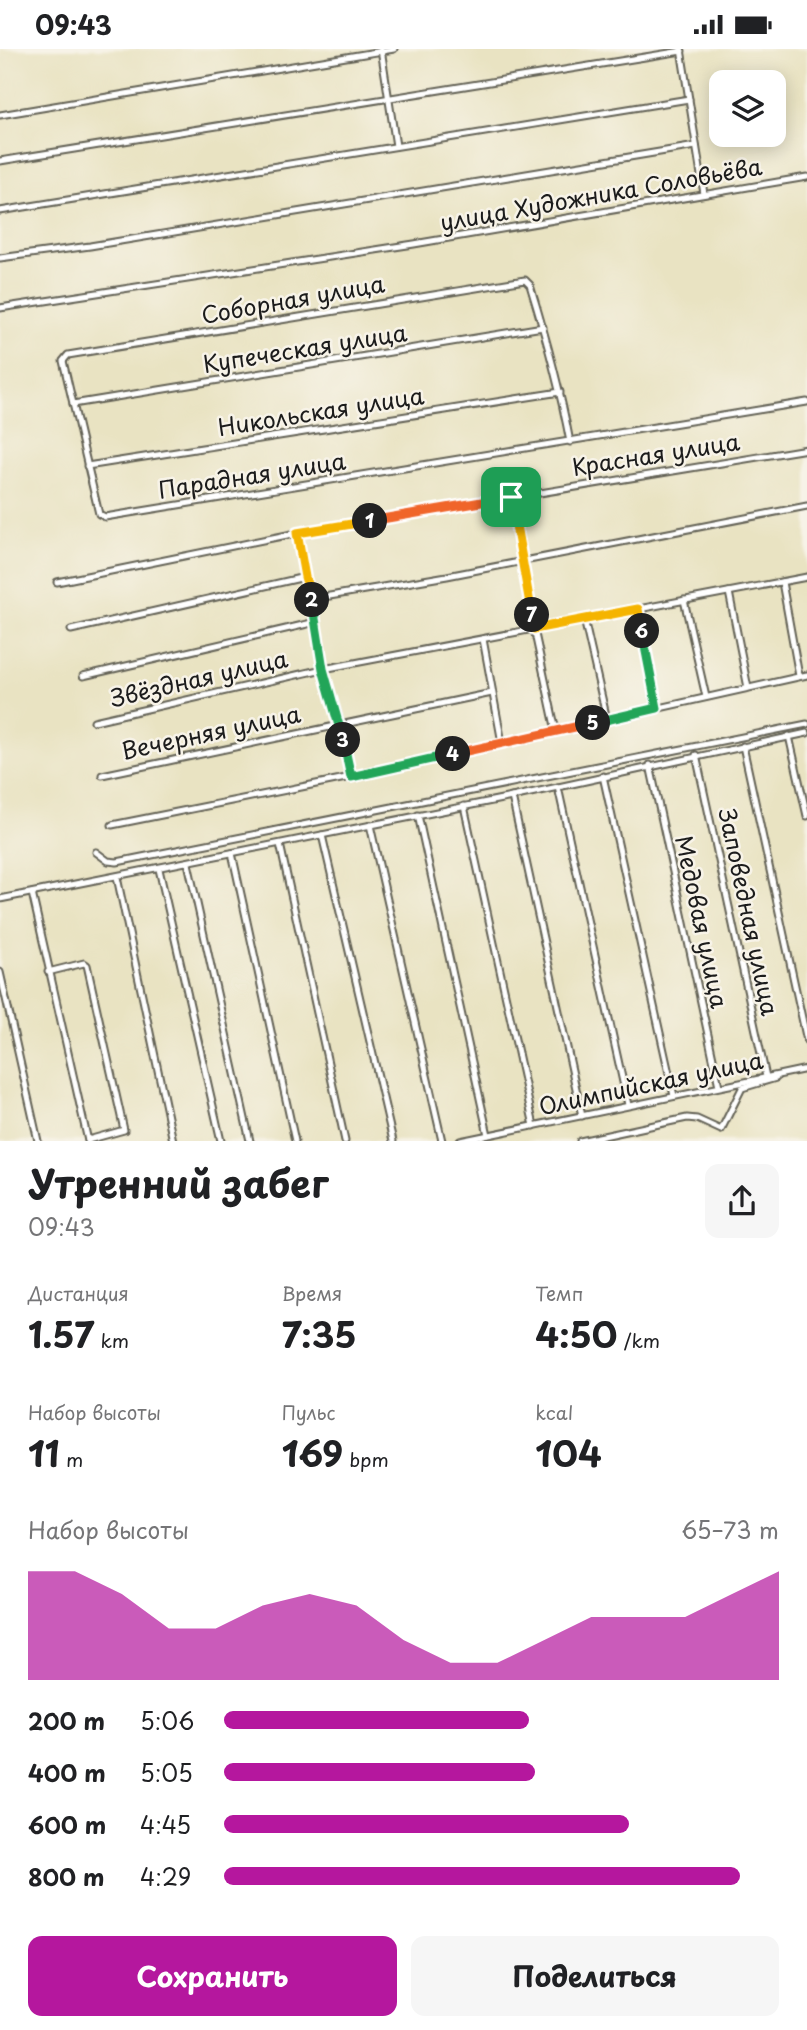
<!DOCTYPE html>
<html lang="ru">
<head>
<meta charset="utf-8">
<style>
  :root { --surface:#fff; --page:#f6f6f6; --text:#202124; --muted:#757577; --accent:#b5179e }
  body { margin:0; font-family:"Playpen Sans",sans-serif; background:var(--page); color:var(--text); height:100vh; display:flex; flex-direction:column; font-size:26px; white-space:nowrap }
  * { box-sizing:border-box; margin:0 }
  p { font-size:23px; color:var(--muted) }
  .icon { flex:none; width:38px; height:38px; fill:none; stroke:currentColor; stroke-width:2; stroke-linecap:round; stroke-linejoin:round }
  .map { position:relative; height:1092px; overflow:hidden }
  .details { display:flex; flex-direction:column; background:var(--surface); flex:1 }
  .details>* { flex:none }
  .fabs { position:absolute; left:709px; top:21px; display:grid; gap:14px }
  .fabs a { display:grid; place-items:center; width:77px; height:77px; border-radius:14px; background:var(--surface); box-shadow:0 4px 18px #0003; font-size:35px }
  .pin { position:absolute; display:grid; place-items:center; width:60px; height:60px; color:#fff; margin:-30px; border-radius:14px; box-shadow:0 4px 10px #0006 }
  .km { position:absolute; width:35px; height:35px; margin:-18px; border-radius:50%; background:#222; color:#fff; font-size:19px; line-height:35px; text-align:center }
  .round { display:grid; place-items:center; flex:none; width:74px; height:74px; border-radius:14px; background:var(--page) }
  .summary { display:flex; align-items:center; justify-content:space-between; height:119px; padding:0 28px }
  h1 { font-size:38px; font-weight:700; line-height:52px }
  .figures { display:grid; grid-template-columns:repeat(3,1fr); gap:10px; height:119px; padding:7px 28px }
  .figures div { display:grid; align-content:center }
  .figures b { font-size:35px; font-weight:700 }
  .figures small { font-size:19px; font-weight:400 }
  .figures p { font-size:19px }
  .chart { height:196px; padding:14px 28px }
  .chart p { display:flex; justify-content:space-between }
  .chart svg { width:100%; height:126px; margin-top:7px; fill:var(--accent); opacity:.7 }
  .button { display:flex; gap:14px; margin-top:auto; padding:14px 28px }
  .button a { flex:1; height:80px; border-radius:14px; background:var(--accent); color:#fff; font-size:28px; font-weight:700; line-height:80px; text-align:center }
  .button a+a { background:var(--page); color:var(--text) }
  ul { padding:0 28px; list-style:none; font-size:23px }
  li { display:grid; grid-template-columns:112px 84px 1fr; align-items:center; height:52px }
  li i { height:18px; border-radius:9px; background:var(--accent) }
  .status { display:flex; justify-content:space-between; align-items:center; height:49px; padding:0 35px; background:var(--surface); direction:ltr }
  .status svg { height:19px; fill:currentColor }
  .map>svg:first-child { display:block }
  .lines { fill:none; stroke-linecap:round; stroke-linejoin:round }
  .minor-casing { stroke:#646256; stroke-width:9 }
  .minor { stroke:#fff; stroke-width:5 }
  .split-1-casing { stroke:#fff; stroke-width:14 }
  .split-2-casing { stroke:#fff; stroke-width:14 }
  .split-3-casing { stroke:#fff; stroke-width:14 }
  .split-4-casing { stroke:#fff; stroke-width:14 }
  .split-5-casing { stroke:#fff; stroke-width:14 }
  .split-6-casing { stroke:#fff; stroke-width:14 }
  .split-7-casing { stroke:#fff; stroke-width:14 }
  .split-8-casing { stroke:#fff; stroke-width:14 }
  .split-1 { stroke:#f0652b; stroke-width:9 }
  .split-2 { stroke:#f5b400; stroke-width:9 }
  .split-3 { stroke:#22a559; stroke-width:9 }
  .split-4 { stroke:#22a559; stroke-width:9 }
  .split-5 { stroke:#f0652b; stroke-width:9 }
  .split-6 { stroke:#22a559; stroke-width:9 }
  .split-7 { stroke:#f5b400; stroke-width:9 }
  .split-8 { stroke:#f5b400; stroke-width:9 }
  .labels { text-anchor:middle; stroke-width:5; stroke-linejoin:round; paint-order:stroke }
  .street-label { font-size:23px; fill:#1c1c1c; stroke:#f7f3e8 }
</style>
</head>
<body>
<div class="status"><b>09:43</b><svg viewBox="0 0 49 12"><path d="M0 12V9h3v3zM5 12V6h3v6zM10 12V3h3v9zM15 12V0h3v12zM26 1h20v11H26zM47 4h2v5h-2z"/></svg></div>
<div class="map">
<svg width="807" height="1092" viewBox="0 0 807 1092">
  <rect width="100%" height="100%" fill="#f7f3e8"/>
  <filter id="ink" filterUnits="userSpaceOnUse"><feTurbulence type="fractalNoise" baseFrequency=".0143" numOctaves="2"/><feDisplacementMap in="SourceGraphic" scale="14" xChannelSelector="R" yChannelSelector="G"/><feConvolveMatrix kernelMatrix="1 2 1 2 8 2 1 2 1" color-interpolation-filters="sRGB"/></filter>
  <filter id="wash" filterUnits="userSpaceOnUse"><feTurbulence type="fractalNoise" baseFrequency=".00686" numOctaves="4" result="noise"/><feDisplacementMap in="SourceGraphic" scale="28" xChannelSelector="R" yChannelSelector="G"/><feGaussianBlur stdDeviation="1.57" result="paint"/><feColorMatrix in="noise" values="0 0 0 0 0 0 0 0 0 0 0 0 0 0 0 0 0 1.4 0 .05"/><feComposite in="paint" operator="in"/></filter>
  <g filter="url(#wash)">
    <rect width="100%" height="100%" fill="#e9e3c2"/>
  </g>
  <g filter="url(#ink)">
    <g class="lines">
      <g class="minor-casing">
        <g id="minor">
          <polyline points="381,0 396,97"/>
          <polyline points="681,0 704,145"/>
          <polyline points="0,66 394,0"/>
          <polyline points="0,112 682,2"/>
          <polyline points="0,162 689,50"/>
          <polyline points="0,209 90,197 696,97"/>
          <polyline points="0,259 414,195 807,128"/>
          <polyline points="73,355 543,278"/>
          <path d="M570,393C560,340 546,288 530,236L525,231L68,306L63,312L99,465L105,468L807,353"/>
          <polyline points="87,417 560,343"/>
          <polyline points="511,448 534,580 556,682"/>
          <polyline points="297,484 305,528 312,550 323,620 340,674 351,728"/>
          <polyline points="57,533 297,484 807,400"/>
          <polyline points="782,533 799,627"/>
          <polyline points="729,543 748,639"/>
          <polyline points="312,550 447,527 807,457"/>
          <polyline points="684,551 706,648"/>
          <polyline points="638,560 657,659"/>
          <polyline points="584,570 607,671"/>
          <polyline points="71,581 305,528"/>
          <polyline points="483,590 502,694"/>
          <polyline points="83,627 316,573"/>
          <polyline points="94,672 323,620 807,528"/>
          <polyline points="789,687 807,767"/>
          <polyline points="743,697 807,992"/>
          <polyline points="696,706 766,1028"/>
          <polyline points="650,716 719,1037"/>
          <polyline points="102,726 492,644"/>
          <polyline points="603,727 674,1047"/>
          <polyline points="558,738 628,1056"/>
          <polyline points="512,748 582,1067"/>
          <polyline points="464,757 534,1077"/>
          <polyline points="418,766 488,1086"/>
          <polyline points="112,776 351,728 807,626"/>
          <polyline points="370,776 442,1092"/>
          <polyline points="322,786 393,1092"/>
          <polyline points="280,795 345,1092"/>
          <polyline points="96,803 108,812 117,813 807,675"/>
          <polyline points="232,804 295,1092"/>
          <polyline points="188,814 250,1092"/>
          <polyline points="159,820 221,1092"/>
          <polyline points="117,828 173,1092"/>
          <polyline points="32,844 88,1092"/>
          <polyline points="0,850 512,748 807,684"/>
          <polyline points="0,923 38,1092"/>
          <polyline points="48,923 84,914 87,916 124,1081 88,1091"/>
          <polyline points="460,1092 807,1020"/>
          <polyline points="580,1092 687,1069 697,1070 721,1081 742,1039 776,1029"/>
        </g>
      </g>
      <use href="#minor" class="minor"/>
    </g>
  </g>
  <g class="lines" filter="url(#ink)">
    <g class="split-1-casing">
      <polyline id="split-1" points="370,472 511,448"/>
    </g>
    <g class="split-2-casing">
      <polyline id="split-2" points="312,551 305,528 297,484 370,472"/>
    </g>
    <g class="split-3-casing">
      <polyline id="split-3" points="312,551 323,620 343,691"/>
    </g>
    <g class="split-4-casing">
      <polyline id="split-4" points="343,691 351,728 453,705"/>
    </g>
    <g class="split-5-casing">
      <polyline id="split-5" points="453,705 593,674"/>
    </g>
    <g class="split-6-casing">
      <polyline id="split-6" points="593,674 657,659 642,582"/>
    </g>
    <g class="split-7-casing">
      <polyline id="split-7" points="532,566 534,580 638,560 642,582"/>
    </g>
    <g class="split-8-casing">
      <polyline id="split-8" points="511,448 532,566"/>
    </g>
    <use href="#split-1" class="split-1"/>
    <use href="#split-2" class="split-2"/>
    <use href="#split-3" class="split-3"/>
    <use href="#split-4" class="split-4"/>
    <use href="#split-5" class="split-5"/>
    <use href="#split-6" class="split-6"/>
    <use href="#split-7" class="split-7"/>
    <use href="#split-8" class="split-8"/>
  </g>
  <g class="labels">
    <g class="street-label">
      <text transform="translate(601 146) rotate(-10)" y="8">улица Художника Соловьёва</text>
      <text transform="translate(293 251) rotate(-10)" y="8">Соборная улица</text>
      <text transform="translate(305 300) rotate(-9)" y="8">Купеческая улица</text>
      <text transform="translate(321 363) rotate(-9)" y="8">Никольская улица</text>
      <text transform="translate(656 406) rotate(-9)" y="8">Красная улица</text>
      <text transform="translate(252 427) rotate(-9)" y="8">Парадная улица</text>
      <text transform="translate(199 630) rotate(-13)" y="8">Звёздная улица</text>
      <text transform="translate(211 684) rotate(-12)" y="8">Вечерняя улица</text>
      <text transform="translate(748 863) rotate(78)" y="8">Заповедная улица</text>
      <text transform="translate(701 873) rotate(78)" y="8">Медовая улица</text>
      <text transform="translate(651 1035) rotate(-12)" y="8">Олимпийская улица</text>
    </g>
  </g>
</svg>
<div class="fabs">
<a><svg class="icon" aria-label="layers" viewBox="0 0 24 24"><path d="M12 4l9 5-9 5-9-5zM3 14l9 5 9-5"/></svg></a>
</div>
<div class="pin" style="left:511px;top:448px;background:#1e9e55"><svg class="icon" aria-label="arrive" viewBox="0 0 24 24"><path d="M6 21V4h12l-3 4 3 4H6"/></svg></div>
<b class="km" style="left:370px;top:472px">1</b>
<b class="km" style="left:312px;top:551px">2</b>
<b class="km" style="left:343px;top:691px">3</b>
<b class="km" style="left:453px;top:705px">4</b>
<b class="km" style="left:593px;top:674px">5</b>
<b class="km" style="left:642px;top:582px">6</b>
<b class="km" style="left:532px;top:566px">7</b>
</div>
<section class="details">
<div class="summary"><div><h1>Утренний забег</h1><p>09:43</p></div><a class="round"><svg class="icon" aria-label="share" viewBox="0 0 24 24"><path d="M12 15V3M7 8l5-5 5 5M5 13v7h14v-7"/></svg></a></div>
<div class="figures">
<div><p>Дистанция</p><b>1.57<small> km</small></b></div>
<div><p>Время</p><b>7:35</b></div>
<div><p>Темп</p><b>4:50<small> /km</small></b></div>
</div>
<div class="figures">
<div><p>Набор высоты</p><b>11<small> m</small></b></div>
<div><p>Пульс</p><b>169<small> bpm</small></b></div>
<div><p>kcal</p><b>104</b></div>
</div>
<div class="chart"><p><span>Набор высоты</span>65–73 m</p>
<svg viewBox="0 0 160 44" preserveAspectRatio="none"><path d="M0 44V6L10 6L20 14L30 26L40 26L50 18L60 14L70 18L80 30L90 38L100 38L110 30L120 22L130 22L140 22L150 14L160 6V44z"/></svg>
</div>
<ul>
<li><b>200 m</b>5:06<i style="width:55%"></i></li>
<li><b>400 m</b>5:05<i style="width:56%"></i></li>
<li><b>600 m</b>4:45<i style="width:73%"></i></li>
<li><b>800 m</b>4:29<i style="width:93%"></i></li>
</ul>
<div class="button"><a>Сохранить</a><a>Поделиться</a></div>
</section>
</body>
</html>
